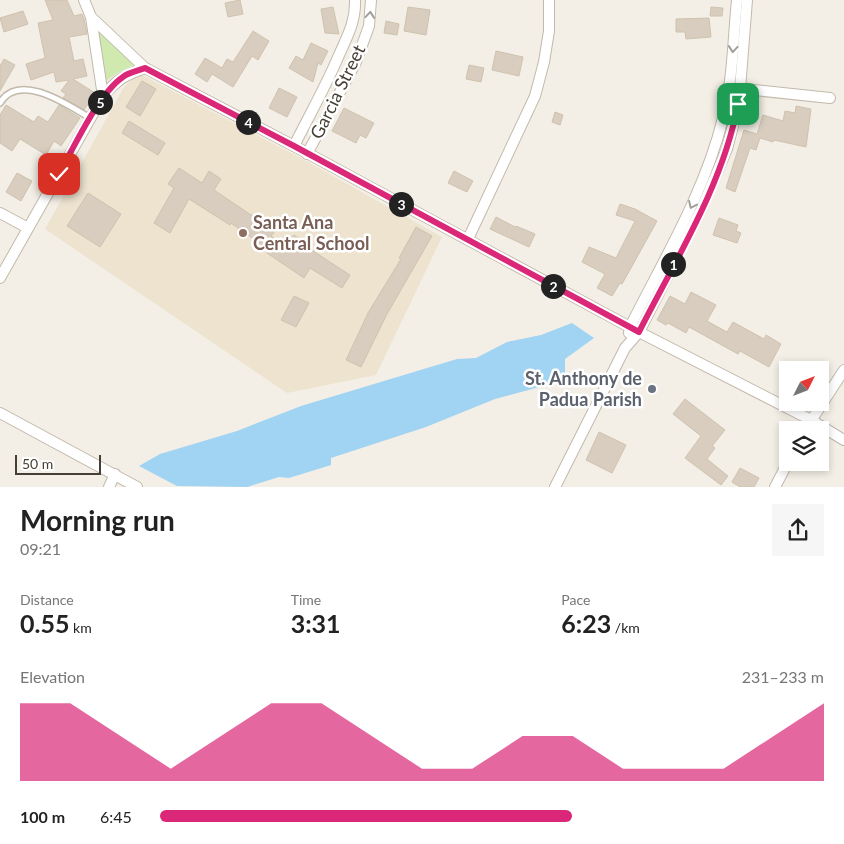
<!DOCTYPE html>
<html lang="en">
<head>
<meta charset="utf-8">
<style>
  :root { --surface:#fff; --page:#f6f6f6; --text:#222; --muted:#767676; --accent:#db2777 }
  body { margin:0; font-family:Lato,sans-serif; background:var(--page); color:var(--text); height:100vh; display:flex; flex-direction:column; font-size:19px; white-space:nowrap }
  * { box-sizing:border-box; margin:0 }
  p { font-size:16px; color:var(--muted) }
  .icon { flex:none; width:28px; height:28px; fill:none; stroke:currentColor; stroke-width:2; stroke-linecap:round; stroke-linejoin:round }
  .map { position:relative; height:487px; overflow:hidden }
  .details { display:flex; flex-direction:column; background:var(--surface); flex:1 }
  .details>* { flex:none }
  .needle { width:32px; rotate:48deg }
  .controls { position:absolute; left:779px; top:361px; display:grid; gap:10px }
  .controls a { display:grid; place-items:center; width:50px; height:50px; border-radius:0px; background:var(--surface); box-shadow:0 2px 8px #0003; font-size:25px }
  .scale { position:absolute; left:15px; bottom:12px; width:86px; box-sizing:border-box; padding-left:5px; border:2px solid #463f35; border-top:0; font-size:14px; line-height:18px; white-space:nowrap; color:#463f35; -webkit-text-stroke:4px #fff; paint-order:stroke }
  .pin { position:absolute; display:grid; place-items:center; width:42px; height:42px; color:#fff; margin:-21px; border-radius:10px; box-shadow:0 2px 8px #0006 }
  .km { position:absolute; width:25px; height:25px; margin:-12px; border-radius:50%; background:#222; color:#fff; font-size:14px; line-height:25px; text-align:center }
  .round { display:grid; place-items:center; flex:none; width:52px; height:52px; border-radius:0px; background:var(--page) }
  .summary { display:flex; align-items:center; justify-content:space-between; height:85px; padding:0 20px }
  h1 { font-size:28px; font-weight:700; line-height:38px }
  .figures { display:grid; grid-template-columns:repeat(3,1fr); gap:8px; height:85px; padding:5px 20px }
  .figures div { display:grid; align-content:center }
  .figures b { font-size:25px; font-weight:700 }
  .figures small { font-size:14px; font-weight:400 }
  .figures p { font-size:14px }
  .chart { height:140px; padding:10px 20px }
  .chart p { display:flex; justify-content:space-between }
  .chart svg { width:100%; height:90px; margin-top:5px; fill:var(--accent); opacity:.7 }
  ul { padding:0 20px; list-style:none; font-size:16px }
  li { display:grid; grid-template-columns:80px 60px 1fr; align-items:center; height:38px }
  li i { height:12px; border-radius:6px; background:var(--accent) }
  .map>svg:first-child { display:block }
  .education { fill:#ede3cf }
  .green { fill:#d0e9ae }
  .water { fill:#a1d3f2 }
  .building { fill:#d8cdbe; stroke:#d0c2ae }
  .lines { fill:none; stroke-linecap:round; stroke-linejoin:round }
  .lane-casing { stroke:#c2b9ab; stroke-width:8 }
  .street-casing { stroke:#c2b9ab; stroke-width:12 }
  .lane { stroke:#fff; stroke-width:5 }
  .street { stroke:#fff; stroke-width:10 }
  .oneway { stroke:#a29f9a }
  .route-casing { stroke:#fff; stroke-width:10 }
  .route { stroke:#db2777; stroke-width:6 }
  .education-dot { fill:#8d6e63; stroke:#fff; stroke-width:2 }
  .worship-dot { fill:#6b7280; stroke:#fff; stroke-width:2 }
  .labels { text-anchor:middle; stroke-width:5; stroke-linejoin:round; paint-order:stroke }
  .street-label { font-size:18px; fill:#463f35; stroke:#fff }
  .education-label { font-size:18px; font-weight:bold; fill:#785e54; stroke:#fff; text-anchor:start }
  .worship-label { font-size:18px; font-weight:bold; fill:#5b616d; stroke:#fff; text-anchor:end }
</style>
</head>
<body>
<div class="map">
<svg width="844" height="487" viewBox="0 0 844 487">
  <rect width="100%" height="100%" fill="#f3efe6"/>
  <polygon class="education" points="136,76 144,76 299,157 442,237 376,375 287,393 45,229 124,87"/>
  <polygon class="green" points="97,27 134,65 119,72 106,81"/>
  <polygon class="water" points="572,323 594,338 565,359 565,374 547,385 495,399 426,427 331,458 331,465 289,478 279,477 247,487 177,486 139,466 160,454 237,431 301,406 457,359 476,358 507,342 541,335"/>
  <g class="building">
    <polygon points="45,0 67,0 74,16 82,14 84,19 87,34 69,37 74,61 83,59 87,76 73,79 95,93 84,110 63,98 66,94 61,91 69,80 56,82 54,72 31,80 26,64 45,58 38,23 53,20"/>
    <polygon points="240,0 243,14 228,17 225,3"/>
    <polygon points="333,7 339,34 325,33 321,9"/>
    <polygon points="408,7 430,10 426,35 404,31"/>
    <polygon points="711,7 723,8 722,16 710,16"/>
    <polygon points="23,11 28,24 4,32 0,18"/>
    <polygon points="709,18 711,37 686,39 685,32 676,32 676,19"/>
    <polygon points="386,21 399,24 397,35 384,33"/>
    <polygon points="253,31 269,41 258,60 252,56 233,87 212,74 207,82 195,74 205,58 222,68 227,59 233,62"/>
    <polygon points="311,43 328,51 321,65 318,63 313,82 289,68 296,56 303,60"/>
    <polygon points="496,51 523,57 519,76 492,70"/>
    <polygon points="4,59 15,65 0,91 0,66"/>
    <polygon points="469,65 484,68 481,82 466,79"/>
    <polygon points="142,81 156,89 140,116 126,107"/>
    <polygon points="279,88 297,97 287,117 269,108"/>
    <polygon points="6,105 34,122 38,116 48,122 59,105 80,118 61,146 54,141 46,155 20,139 12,151 0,143 0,115"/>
    <polygon points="796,106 811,109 806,147 774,140 773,142 760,138 756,150 750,148 735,192 726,188 744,130 757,134 763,115 783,121 785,111 795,113"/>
    <polygon points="344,108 374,123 366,138 360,135 356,143 332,131"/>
    <polygon points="555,112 563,115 560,125 552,122"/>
    <polygon points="129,121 165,143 158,155 122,133"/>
    <polygon points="179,168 202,183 209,171 221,179 214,190 275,231 271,236 286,246 294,235 311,247 310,249 350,275 342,288 310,268 304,278 267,253 269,250 231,223 230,225 189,199 170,233 154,223 174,188 168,184"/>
    <polygon points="454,171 473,181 467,192 448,183"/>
    <polygon points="17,173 32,181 21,201 6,192"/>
    <polygon points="88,193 121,214 100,247 67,226"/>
    <polygon points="620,204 635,209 657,221 631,268 622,284 620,283 612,296 597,288 605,274 582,262 589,247 616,258 635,221 616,215"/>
    <polygon points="496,217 515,227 516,226 535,234 529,247 490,229"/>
    <polygon points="719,218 738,225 736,231 741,233 737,243 713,235"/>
    <polygon points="416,227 432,236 387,314 361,367 346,360 368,313 401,259 399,258"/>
    <polygon points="691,292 716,305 707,321 727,332 733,322 764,339 766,335 781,344 769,367 740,351 738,354 689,327 686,333 668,323 666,325 657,320 670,296 685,304"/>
    <polygon points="294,296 309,303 296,327 281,320"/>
    <polygon points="685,399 725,430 712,446 715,448 707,459 728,476 721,485 685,458 701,436 673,414"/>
    <polygon points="599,432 626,445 612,473 586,460"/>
    <polygon points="740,468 759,478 754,487 740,487 732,482"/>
  </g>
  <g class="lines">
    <g class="lane-casing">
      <path id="lane" d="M0,103C19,71 68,105 90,118"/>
    </g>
    <g class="street-casing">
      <g id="street">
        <polyline points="84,0 91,17 145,68 294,146 639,332 811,420 844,440"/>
        <polyline points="735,88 830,98"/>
        <path d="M103,96C118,79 123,76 145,68"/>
        <path d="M294,146C309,116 326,86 339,55C347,37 356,21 355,0"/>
        <polyline points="307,154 356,62 369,26 371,0"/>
        <polyline points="0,213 28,228"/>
        <polyline points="468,239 535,96 544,62 549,31 549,0"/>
        <polyline points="0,278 103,96 91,17"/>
        <path d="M629,333L630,327C664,259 705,192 723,118C733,80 733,39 737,0"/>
        <polyline points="0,413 137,487"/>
        <polyline points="805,430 844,370"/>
        <polyline points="109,487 115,474"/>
        <polyline points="555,487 625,348 639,332 701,210 727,149 735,118 740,89 747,0"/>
        <polyline points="775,487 788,462"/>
      </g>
    </g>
    <use href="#lane" class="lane"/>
    <use href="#street" class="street"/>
  </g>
  <defs><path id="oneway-chevron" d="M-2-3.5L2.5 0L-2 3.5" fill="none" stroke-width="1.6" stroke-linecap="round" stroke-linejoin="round" transform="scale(1.25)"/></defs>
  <g class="oneway">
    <use href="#oneway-chevron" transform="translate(370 15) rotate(-85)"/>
    <use href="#oneway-chevron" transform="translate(733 49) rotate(95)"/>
    <use href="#oneway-chevron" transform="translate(692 205) rotate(115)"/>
  </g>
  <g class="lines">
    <g class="route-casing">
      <path id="route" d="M59,174C74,147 99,93 123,77C129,72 138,71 145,68L294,146L639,332C676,259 723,185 738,104"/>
    </g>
    <use href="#route" class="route"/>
  </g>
  <circle class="education-dot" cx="243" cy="233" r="5"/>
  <circle class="worship-dot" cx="652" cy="389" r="5"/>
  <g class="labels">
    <g class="street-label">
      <text transform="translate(338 92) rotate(-64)" y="6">Garcia Street</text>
    </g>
    <g class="education-label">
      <text x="253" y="229">Santa Ana<tspan x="253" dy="21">Central School</tspan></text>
    </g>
    <g class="worship-label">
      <text x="642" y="385">St. Anthony de<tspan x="642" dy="21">Padua Parish</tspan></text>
    </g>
  </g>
</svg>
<div class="controls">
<a><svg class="needle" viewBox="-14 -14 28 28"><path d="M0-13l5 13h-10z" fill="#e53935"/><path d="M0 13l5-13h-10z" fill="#767676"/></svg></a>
<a><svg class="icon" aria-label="layers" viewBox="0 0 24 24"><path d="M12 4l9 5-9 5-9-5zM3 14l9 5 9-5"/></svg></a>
</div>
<div class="scale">50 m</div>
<div class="pin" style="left:738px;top:104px;background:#1e9e55"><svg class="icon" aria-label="arrive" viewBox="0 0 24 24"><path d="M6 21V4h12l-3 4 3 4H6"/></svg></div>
<div class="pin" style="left:59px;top:174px;background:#d93025"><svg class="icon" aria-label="check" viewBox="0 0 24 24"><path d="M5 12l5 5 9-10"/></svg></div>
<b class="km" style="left:673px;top:264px">1</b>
<b class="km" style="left:553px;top:286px">2</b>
<b class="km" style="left:401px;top:204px">3</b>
<b class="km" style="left:248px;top:122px">4</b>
<b class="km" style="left:100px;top:102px">5</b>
</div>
<section class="details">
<div class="summary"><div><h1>Morning run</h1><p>09:21</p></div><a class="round"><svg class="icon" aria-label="share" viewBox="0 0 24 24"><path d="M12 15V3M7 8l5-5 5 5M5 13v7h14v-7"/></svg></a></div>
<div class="figures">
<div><p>Distance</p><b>0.55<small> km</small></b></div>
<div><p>Time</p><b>3:31</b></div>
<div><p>Pace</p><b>6:23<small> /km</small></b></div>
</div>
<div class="chart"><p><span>Elevation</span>231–233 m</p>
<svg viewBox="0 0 160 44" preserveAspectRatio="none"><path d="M0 44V6L10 6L20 22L30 38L40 22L50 6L60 6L70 22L80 38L90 38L100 22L110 22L120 38L130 38L140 38L150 22L160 6V44z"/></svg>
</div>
<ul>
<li><b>100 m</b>6:45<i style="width:62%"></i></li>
</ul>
</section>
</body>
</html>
